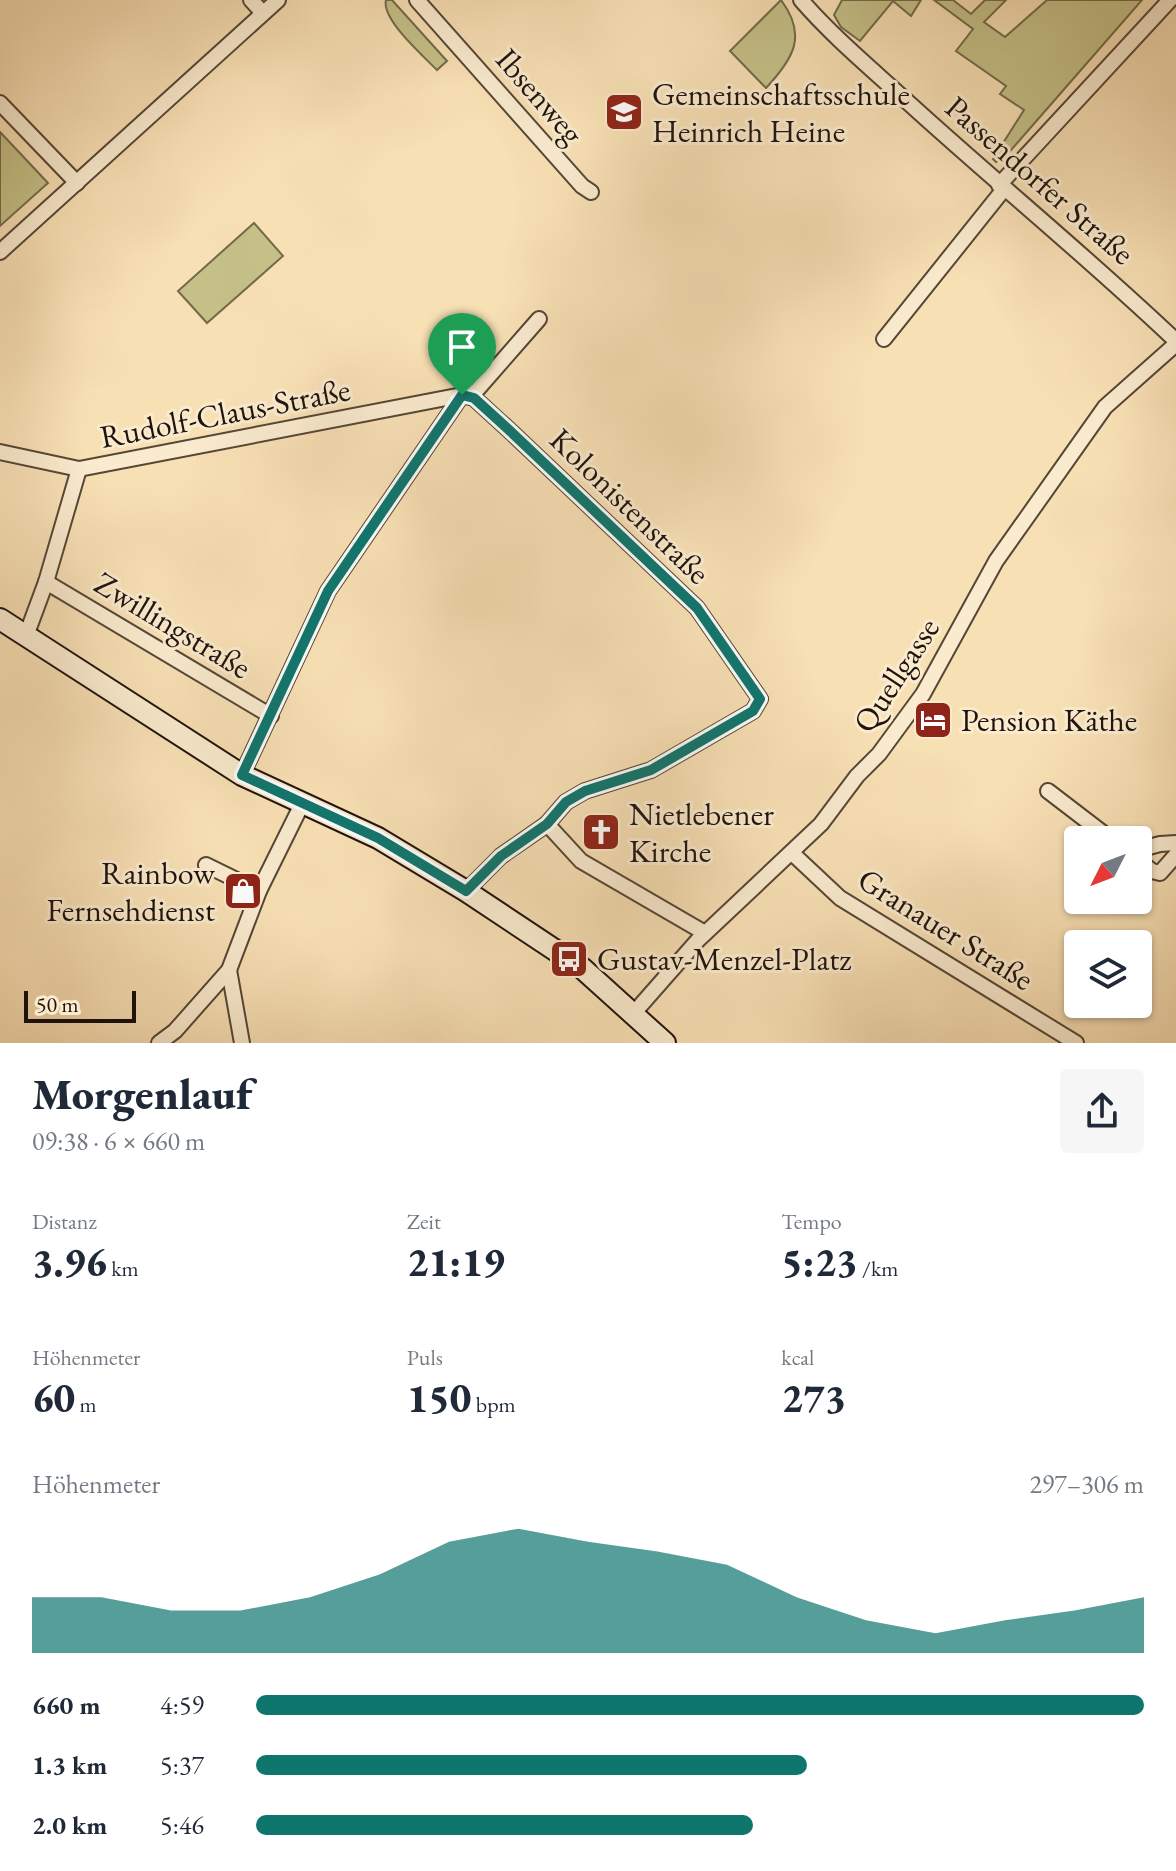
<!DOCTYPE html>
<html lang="de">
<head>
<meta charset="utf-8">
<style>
  :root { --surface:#fff; --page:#f6f6f7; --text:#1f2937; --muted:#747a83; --accent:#0f766e }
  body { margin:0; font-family:"EB Garamond",serif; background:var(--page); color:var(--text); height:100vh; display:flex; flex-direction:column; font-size:30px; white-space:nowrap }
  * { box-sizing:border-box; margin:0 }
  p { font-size:26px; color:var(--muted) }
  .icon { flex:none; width:44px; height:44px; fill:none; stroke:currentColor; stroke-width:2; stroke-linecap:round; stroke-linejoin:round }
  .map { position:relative; height:1043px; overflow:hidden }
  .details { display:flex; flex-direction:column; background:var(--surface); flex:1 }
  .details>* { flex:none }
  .needle { width:52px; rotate:228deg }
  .buttons { position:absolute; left:1064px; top:826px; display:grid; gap:16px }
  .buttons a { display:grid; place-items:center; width:88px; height:88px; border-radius:8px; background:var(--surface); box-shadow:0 2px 6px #0004; font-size:40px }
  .scale { position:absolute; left:24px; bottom:20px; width:112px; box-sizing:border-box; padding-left:8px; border:4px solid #1f130c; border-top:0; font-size:22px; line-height:28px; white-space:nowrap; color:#1f130c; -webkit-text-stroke:6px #faebcf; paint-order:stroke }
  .pin { position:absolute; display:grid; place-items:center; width:68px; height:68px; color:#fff; margin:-82px -34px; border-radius:50% 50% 50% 0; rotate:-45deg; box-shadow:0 0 8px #0007 }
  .pin .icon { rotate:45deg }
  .round { display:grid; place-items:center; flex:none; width:84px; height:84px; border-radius:8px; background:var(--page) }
  .overview { display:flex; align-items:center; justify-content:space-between; height:136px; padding:0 32px }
  h1 { font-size:44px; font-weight:800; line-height:60px }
  .figures { display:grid; grid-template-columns:repeat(3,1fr); gap:12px; height:136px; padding:8px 32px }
  .figures div { display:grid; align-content:center }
  .figures b { font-size:40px; font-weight:800 }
  .figures small { font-size:22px; font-weight:400 }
  .figures p { font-size:22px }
  .chart { height:224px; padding:16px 32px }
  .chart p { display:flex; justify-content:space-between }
  .chart svg { width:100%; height:144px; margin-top:8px; fill:var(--accent); opacity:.7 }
  ul { padding:0 32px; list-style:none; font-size:26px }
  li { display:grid; grid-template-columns:128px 96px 1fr; align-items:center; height:60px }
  li i { height:20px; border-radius:10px; background:var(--accent) }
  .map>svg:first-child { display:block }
  .green { fill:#c5c088; stroke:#726a4a; stroke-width:2 }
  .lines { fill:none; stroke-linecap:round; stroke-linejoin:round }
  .street-casing { stroke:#554636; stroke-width:18 }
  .secondary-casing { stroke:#1f130c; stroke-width:24 }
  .street { stroke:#faebcf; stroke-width:14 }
  .secondary { stroke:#faebcf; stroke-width:20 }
  .route-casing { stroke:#fff; stroke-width:16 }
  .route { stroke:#0f766e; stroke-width:10 }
  .labels { text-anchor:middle; stroke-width:6; stroke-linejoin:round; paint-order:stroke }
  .poi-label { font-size:32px; fill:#1f130c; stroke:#faebcf; text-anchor:start }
  .street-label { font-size:32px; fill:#1f130c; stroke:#faebcf }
</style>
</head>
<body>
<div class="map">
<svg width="1176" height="1043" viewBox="0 0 1176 1043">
  <rect width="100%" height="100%" fill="#f8e0b5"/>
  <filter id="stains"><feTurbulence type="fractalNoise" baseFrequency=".0025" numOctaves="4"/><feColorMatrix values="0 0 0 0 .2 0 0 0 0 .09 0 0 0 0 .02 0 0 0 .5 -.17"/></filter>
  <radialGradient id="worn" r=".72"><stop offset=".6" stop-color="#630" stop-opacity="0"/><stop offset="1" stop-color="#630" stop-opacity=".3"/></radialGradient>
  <g class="green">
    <path d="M386,0H392L447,61L437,70C423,56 381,19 386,0Z"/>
    <path d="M781,0C808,36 793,59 766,88L730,51Z"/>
    <polygon points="842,0 921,0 911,16 893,1 860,41 841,27 834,15"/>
    <polygon points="934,0 953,0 971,14 985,0 1006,0 984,22 1005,37 1047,0 1142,0 1005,157 996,162 993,159 1024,110 1000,94 1006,86 956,51 973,29"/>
    <polygon points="0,132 48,183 0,226"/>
    <polygon points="254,223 283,256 207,323 178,291"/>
  </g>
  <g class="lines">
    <g class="street-casing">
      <g id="street">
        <polyline points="251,0 263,13"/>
        <polyline points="417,0 582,186 591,192"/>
        <path d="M801,0C834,38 874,71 911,105C999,185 1091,260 1176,341"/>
        <polyline points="0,103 77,183"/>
        <polyline points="999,185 1170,0"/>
        <polyline points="0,252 278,0"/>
        <polyline points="884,339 1004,189"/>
        <polyline points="462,395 474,398 508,429 697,608 760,699 753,711 651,770 585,791 566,802 547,824 501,856 466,891"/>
        <polyline points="0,452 79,469 462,395 476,391 539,319"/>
        <polyline points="46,582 271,716"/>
        <polyline points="26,636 46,582 79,469"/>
        <polyline points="242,775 328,591 462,395"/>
        <polyline points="1048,791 1112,840"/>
        <polyline points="547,824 581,861 705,933"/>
        <polyline points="1138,850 1160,844 1176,843"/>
        <polyline points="792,853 840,898 1076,1043"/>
        <polyline points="1138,860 1152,871 1160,873 1176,855"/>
        <polyline points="206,865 259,891"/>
        <polyline points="229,970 242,1043"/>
        <polyline points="633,1014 698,940 821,824 857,776 879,754 923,694 996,561 1105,407 1176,344"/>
        <polyline points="159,1043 175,1031 229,970 259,891 302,804"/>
      </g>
    </g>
    <g class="secondary-casing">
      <polyline id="secondary" points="0,619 242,775 378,838 466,891 582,968 665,1043"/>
    </g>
    <use href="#street" class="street"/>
    <use href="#secondary" class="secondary"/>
  </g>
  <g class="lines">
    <g class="route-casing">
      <polygon id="route" points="462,395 474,398 508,429 697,608 760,699 753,711 651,770 585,791 566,802 547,824 501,856 466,891 378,838 242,775 328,591"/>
    </g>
    <use href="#route" class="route"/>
  </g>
  <defs>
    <g id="school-square" transform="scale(2)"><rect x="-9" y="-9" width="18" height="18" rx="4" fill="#8f2418" stroke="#faebcf"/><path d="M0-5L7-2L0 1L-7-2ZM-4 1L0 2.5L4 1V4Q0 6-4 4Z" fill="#fff"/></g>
    <g id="hotel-square" transform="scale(2)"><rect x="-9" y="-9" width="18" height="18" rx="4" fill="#8f2418" stroke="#faebcf"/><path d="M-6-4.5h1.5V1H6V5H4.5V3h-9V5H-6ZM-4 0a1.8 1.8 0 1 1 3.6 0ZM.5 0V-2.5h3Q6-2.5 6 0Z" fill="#fff"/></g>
    <g id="church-square" transform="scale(2)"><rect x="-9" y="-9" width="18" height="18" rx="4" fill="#8f2418" stroke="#faebcf"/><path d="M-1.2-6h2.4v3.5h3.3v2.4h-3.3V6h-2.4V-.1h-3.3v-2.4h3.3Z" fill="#fff"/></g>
    <g id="shop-square" transform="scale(2)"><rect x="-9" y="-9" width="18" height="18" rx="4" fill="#8f2418" stroke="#faebcf"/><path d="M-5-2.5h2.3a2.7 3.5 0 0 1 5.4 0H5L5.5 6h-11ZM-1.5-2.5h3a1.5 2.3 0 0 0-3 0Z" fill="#fff"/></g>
    <g id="bus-square" transform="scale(2)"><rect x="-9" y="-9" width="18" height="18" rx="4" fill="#8f2418" stroke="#faebcf"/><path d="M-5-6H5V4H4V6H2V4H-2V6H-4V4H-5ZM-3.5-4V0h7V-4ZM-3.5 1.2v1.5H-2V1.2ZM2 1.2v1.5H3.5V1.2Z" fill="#fff"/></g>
  </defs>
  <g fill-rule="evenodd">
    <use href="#school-square" x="624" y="112"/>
    <use href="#hotel-square" x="933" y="720"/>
    <use href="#church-square" x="601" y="832"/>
    <use href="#shop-square" x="243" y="891"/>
    <use href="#bus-square" x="569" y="959"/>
  </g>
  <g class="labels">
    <g class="poi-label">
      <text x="652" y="105">Gemeinschaftsschule<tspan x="652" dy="37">Heinrich Heine</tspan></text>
      <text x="961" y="731">Pension Käthe</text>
      <text x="629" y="825">Nietlebener<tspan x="629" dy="37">Kirche</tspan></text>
      <text x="215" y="884" text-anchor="end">Rainbow<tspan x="215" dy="37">Fernsehdienst</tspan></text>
      <text x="597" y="970">Gustav-Menzel-Platz</text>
    </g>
    <g class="street-label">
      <text transform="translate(540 96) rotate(49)" y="11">Ibsenweg</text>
      <text transform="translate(1040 180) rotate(41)" y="11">Passendorfer Straße</text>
      <text transform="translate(225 413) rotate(-11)" y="11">Rudolf-Claus-Straße</text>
      <text transform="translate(630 506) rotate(44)" y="11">Kolonistenstraße</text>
      <text transform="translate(173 625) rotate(31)" y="11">Zwillingstraße</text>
      <text transform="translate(896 675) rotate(-57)" y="11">Quellgasse</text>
      <text transform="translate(946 929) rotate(32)" y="11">Granauer Straße</text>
    </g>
  </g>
  <rect width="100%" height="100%" filter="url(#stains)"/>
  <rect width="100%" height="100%" fill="url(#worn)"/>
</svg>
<div class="buttons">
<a><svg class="needle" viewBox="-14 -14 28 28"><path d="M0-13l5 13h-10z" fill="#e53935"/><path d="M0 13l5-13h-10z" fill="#747a83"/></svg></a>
<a><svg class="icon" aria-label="layers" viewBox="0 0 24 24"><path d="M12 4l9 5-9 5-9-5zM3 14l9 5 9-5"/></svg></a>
</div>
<div class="scale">50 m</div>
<div class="pin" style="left:462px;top:395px;background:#1e9e55"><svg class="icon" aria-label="arrive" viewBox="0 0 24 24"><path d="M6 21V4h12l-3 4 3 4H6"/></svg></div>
</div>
<section class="details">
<div class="overview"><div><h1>Morgenlauf</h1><p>09:38 · 6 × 660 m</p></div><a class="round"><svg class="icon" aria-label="share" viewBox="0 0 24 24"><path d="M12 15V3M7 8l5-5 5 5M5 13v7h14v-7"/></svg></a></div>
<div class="figures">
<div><p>Distanz</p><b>3.96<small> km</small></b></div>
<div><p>Zeit</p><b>21:19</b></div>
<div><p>Tempo</p><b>5:23<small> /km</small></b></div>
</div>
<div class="figures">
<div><p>Höhenmeter</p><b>60<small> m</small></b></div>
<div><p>Puls</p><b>150<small> bpm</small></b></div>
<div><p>kcal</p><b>273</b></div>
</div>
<div class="chart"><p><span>Höhenmeter</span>297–306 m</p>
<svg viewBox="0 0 160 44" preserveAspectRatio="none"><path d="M0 44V27L10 27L20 31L30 31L40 27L50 20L60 10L70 6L80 10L90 13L100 17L110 27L120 34L130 38L140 34L150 31L160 27V44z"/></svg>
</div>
<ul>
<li><b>660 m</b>4:59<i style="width:100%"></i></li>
<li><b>1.3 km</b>5:37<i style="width:62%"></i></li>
<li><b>2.0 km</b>5:46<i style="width:56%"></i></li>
</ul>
</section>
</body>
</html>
